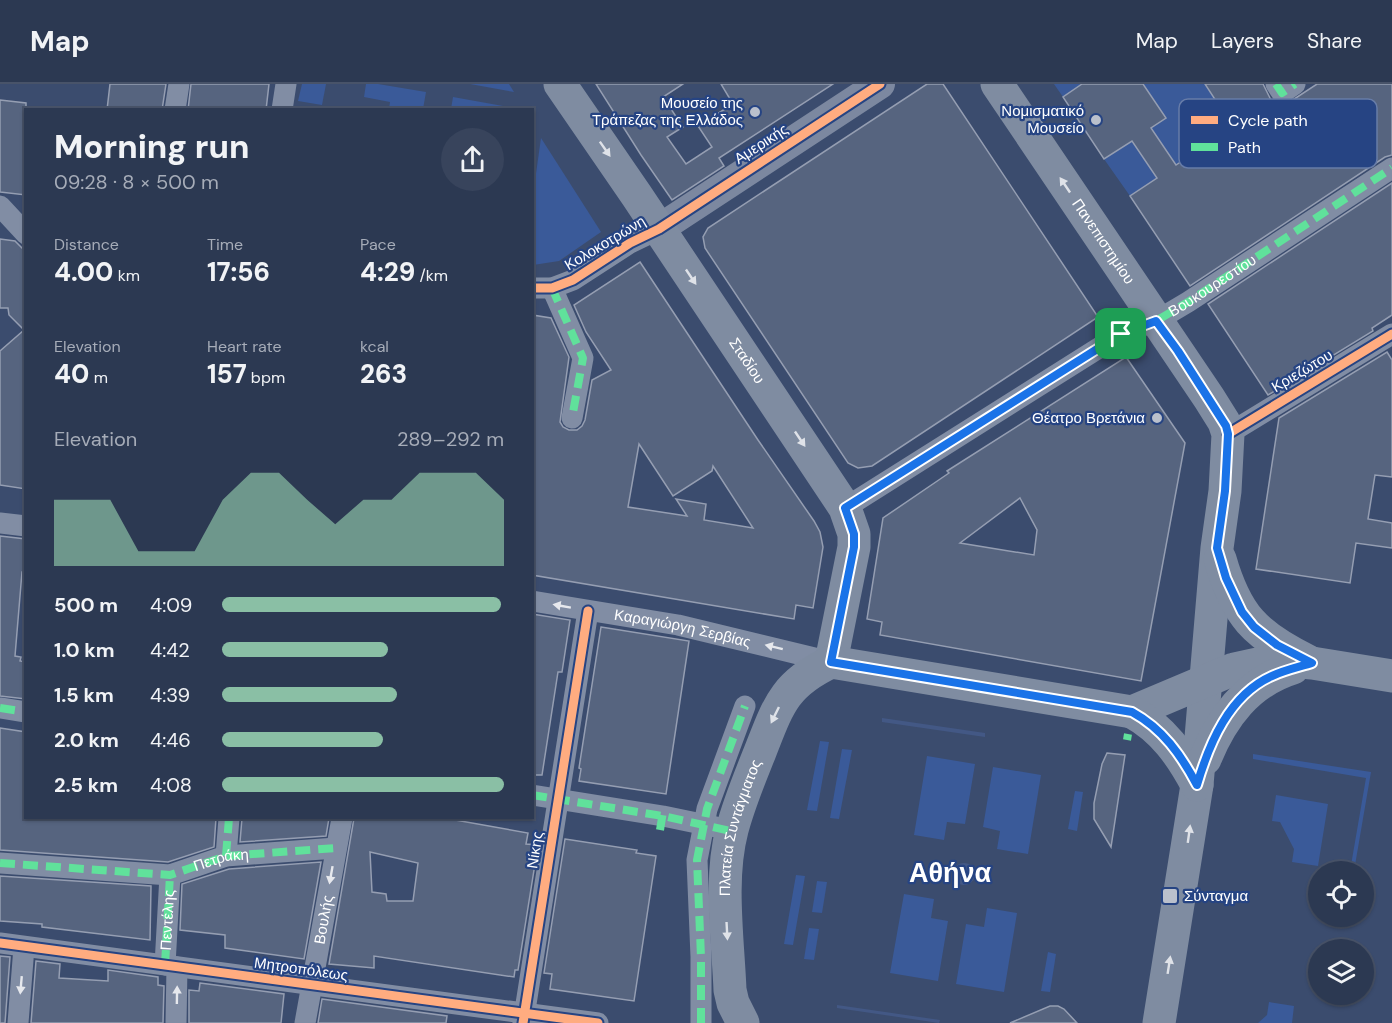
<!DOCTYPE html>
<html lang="en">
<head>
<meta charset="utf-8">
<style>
  :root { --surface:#2c3952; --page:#38445c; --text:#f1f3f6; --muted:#a6acb8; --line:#485369; --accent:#8abfa5 }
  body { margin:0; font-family:"DM Sans",sans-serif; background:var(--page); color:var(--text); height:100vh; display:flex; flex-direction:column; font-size:22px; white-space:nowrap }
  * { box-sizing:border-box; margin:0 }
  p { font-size:20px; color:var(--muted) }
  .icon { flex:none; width:33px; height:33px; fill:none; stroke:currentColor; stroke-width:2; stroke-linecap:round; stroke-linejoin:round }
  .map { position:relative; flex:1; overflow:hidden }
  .side { position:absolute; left:24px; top:24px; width:510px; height:711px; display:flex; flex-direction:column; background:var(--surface); border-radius:0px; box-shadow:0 2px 4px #0004,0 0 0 2px var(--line) }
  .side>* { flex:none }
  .fabs { position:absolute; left:1308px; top:777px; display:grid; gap:12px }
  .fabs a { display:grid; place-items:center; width:66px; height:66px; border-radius:50%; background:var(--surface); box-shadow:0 2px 4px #0004,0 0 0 2px var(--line); font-size:30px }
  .pin { position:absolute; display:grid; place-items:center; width:51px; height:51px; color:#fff; margin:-26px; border-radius:12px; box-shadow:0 3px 9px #0006 }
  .round { display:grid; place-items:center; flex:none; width:63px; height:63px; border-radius:32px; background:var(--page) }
  .summary { display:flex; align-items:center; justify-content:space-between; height:102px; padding:0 30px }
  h1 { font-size:33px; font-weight:800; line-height:45px }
  .stats { display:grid; grid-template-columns:repeat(3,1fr); gap:9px; height:102px; padding:6px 30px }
  .stats div { display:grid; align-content:center }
  .stats b { font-size:26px; font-weight:800 }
  .stats small { font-size:16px; font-weight:400 }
  .stats p { font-size:16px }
  .chart { height:168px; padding:12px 30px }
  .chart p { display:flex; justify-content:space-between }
  .chart svg { width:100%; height:108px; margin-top:6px; fill:var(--accent); opacity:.7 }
  ul { padding:0 30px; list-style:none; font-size:20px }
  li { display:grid; grid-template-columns:96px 72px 1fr; align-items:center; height:45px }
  li i { height:15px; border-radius:8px; background:var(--accent) }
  header { display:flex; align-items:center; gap:36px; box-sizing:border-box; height:84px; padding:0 30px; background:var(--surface); border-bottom:2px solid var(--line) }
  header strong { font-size:28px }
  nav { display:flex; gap:33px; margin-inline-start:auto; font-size:21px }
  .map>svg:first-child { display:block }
  .green { fill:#3a5a99 }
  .water { fill:#435885 }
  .building { fill:#56647f; stroke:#959eb2; stroke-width:1.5; fill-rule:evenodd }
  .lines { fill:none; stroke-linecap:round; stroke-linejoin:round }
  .street { stroke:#818da4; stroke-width:21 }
  .secondary { stroke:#7c88a0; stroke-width:30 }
  .primary { stroke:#7f8ca1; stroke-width:33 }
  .quiet { stroke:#60e19b; stroke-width:8; stroke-dasharray:15 8; stroke-linecap:butt }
  .cycleway-casing { stroke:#264483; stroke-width:13 }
  .cycleway { stroke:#ffac80; stroke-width:9 }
  .oneway { fill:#dfe2e8 }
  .oneway2 { fill:#e6e8ed }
  .route-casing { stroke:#fff; stroke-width:12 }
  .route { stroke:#1a73e8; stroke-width:8 }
  .poi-dot { fill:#bac0cc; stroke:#264483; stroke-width:2 }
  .labels { text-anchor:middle; stroke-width:4.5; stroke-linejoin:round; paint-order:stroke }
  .poi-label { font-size:15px; fill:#fff; stroke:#264483; text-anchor:end }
  .street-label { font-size:15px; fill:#fff; stroke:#264483 }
  .town-label { font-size:27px; font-weight:bold; fill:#fff; stroke:#264483 }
  .key { fill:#264483; stroke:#677ca8; stroke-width:1.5 }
  .key-label { font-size:16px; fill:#fff }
</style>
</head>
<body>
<header>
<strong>Map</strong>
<nav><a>Map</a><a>Layers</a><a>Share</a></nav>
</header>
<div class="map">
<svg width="1392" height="939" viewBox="0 0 1392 939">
  <rect width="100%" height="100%" fill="#3b4c6e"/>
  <g class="green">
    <polygon points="302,0 326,0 322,21 298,17"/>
    <polygon points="366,0 378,0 426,8 423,25 389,25 390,18 364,13"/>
    <polygon points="470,0 509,0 514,8"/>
    <polygon points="1054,0 1082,0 1063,13"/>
    <polygon points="1143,0 1205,0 1233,43 1130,112 1104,75 1132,57 1147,78 1166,66 1151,44 1166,34"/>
    <polygon points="453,13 520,25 521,25 451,25"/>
    <polygon points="541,54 601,148 559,177 533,181 533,111"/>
    <polygon points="820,657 829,658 817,727 807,726"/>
    <polygon points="842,665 852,666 839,735 830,734"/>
    <polygon points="1253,670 1371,688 1354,787 1350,787 1366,694 1253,675"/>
    <polygon points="927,672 975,680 965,740 947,738 944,756 914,751"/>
    <polygon points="993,683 1041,691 1028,770 997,765 1000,747 983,743"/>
    <polygon points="1075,707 1083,708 1077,747 1068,745"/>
    <polygon points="1276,711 1328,720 1318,782 1292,778 1294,765 1280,738 1272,737"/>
    <polygon points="796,791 805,792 793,861 784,860"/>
    <polygon points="817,797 827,798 822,829 812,828"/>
    <polygon points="904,810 934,815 931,834 948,837 938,897 890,889"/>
    <polygon points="987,824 1017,829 1004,908 956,900 966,840 984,843"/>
    <polygon points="809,844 819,845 814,876 804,875"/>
    <polygon points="1048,868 1056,870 1050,908 1041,907"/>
    <polygon points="1269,918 1294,922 1292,939 1258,939 1267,931"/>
  </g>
  <g class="water">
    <polygon points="882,634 985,649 985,653 882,638"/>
    <circle cx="964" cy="790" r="11"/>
    <polygon points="837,921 940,936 939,939 837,924"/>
  </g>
  <g class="building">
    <polygon points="110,0 166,0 162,26 107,26"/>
    <polygon points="191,0 269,0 266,26 188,26"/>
    <polygon points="596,0 683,0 663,13 683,43 667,53 686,80 712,63 698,42 733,20 721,0 833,0 719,74 724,82 672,116 641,71"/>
    <polygon points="927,0 943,0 1098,233 872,382 858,384 848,379 705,164 703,153 708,144"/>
    <polygon points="1082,0 1143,0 1166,34 1151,44 1176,81 1233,43 1205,0 1263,0 1271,16 1282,23 1317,0 1392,0 1392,71 1385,73 1190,202 1130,112 1157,94 1132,57 1104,75 1063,13"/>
    <polygon points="0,16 26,19 26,111 0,108"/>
    <polygon points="1392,99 1392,231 1372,244 1373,247 1268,311 1208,220"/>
    <polygon points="0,155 15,157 26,168 26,405 0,401 0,267 24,246 9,231 8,224 0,224"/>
    <path d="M640,178L758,356L814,437L820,448L823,463L813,524L796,521L794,535L532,491V231L551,234L569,273L560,338L563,343L569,346H577L582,342L585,336L592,296L611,286L586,248L574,221ZM639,360L673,412L712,387L713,382L753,444L704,436L706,420L676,415L687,432L628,423Z"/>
    <polygon points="1387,268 1392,276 1392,393 1375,391 1368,435 1392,439 1392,464 1356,459 1350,499 1256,485 1279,334"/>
    <path d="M1126,273L1185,359L1141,597L880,551L882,538L867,535L883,434L949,389L947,387ZM1020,414L1037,446L1034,471L960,459Z"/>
    <polygon points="0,452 26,455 26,488 22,488 15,572 21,573 20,577 26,578 26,615 0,612"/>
    <polygon points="532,530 570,536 562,588 558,588 542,691 532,691"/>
    <polygon points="601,543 689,557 666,710 579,697 581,685 579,684"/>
    <polygon points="0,644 26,648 26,734 216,734 214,763 168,778 0,766"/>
    <polygon points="1107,669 1125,671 1111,763 1094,735 1094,719 1102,680"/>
    <polygon points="242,734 329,734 326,752 240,758"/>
    <path d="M354,734H444L528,749L526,760L538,761L518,886H515L514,893L374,872V884L329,880ZM370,768L418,779L413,817H387L386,810L372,808Z"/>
    <polygon points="565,755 637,766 636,769 656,772 634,917 550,905 552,890 544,889"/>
    <polygon points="321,778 304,875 225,864 225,851 180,846 182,800 229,785"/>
    <polygon points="0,792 151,802 150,856 42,843 42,840 0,837"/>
    <polygon points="0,872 10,873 5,939 0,939"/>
    <polygon points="36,877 60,880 59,894 108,897 108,886 158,893 158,901 164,902 163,939 31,939"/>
    <polygon points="200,899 284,910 281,939 189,939 189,906 199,907"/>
    <polygon points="322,915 447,932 446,939 318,939"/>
    <polygon points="1050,922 1058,922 1064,925 1077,939 1010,939"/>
  </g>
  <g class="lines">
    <g class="street">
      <polyline points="1276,0 1282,9 1295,0"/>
      <polyline points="175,26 179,0"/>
      <polyline points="282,26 286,0"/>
      <polyline points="0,122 26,150"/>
      <polyline points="532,204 552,204 573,196 630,159 659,145"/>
      <polyline points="552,204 583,274 572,334"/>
      <polyline points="1228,350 1392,250"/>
      <polyline points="845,424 1121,250 1156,237 1188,218 1392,84"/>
      <polyline points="0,439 26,442"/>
      <path id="s1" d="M532,517L678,541L831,578"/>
      <polyline points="0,624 26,628"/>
      <polyline points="532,711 663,732 716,743"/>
      <polyline points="226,772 229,734"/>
      <polyline points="0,779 170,791 226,772 336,764"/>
      <polyline points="0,859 598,939"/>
      <path id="s2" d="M165,881L170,791"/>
      <polyline points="18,939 24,863"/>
      <polyline points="176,939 177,883"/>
      <path id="s3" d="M305,939L342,734"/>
      <polyline points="523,939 588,527"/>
      <polyline points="701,939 701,873 697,776 707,725 745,622"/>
    </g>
    <polyline class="secondary" points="659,145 880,0"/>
    <g class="primary">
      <path id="s4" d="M560,0L637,112L845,424L854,450V463L831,578"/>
      <path id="s5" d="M997,0L1209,314L1224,338L1228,350L1225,407L1217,464L1197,701L1159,939"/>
      <path d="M1220,475C1236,531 1255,551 1308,577"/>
      <polyline points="831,578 1132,628 1234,585 1266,578 1290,577 1312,579 1392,592"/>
      <path d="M1132,628C1163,645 1181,671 1197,701"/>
      <path d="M1205,675C1222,633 1248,598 1293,584"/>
      <path id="s6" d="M743,939L733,919L730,906C728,856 719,795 732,746C739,719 750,693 760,668C778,622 784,600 831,578"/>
    </g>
    <g class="quiet">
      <polyline points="1276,0 1282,9 1295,0"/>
      <polyline points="552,204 583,274 572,334"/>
      <path id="s7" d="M845,424L1121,250L1156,237L1188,218L1392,84"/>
      <polyline points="0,624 26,628"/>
      <polyline points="1127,656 1128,650"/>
      <polyline points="532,711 663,732 731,747"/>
      <polyline points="660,746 663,728"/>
      <polyline points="226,772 229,734"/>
      <path id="s8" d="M0,779L170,791L226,772L336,764"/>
      <polyline points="165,881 170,791"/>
      <polyline points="701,939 701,873 697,776 707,725 745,622"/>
    </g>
    <g class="cycleway-casing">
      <g id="cycleway">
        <polyline points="532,204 552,204 573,196 630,159 659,145 880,0"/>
        <polyline points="1228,350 1392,250"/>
        <polyline points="0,859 598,939"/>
        <polyline points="523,939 588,527"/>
      </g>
    </g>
    <use href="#cycleway" class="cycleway"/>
  </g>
  <defs><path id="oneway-solid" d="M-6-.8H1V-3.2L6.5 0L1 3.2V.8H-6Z" transform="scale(1.5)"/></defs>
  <g class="oneway">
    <use href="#oneway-solid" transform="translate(605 65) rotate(55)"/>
    <use href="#oneway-solid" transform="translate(1065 101) rotate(-124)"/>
    <use href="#oneway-solid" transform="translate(691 193) rotate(56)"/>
    <use href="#oneway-solid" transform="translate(800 355) rotate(56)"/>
    <use href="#oneway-solid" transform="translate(775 631) rotate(116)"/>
    <use href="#oneway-solid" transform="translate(1189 750) rotate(-82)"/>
    <use href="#oneway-solid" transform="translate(727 847) rotate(87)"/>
    <use href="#oneway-solid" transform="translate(1169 881) rotate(-81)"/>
  </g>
  <g class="oneway2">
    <use href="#oneway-solid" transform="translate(562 522) rotate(-170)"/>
    <use href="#oneway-solid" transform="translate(774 563) rotate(-166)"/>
    <use href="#oneway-solid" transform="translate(331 791) rotate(100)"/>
    <use href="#oneway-solid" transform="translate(21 901) rotate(95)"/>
    <use href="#oneway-solid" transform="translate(177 911) rotate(-89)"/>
  </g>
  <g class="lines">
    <g class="route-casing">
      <path id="route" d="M1156,237L1178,267L1226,342L1228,350L1225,407L1217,464L1226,494L1242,528L1254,543L1277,561L1312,579C1299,583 1285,586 1272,592C1229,611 1209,660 1197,701C1181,671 1163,645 1132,628L831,578L854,463V450L845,424L1121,250Z"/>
    </g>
    <use href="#route" class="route"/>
  </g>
  <g class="poi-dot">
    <circle cx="755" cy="28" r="6"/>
    <circle cx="1096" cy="36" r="6"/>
    <circle cx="1157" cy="334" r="6"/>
    <rect x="1162" y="804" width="16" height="16" rx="3"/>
  </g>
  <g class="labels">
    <g class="poi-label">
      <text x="743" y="24">Μουσείο της<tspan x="743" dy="17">Τράπεζας της Ελλάδος</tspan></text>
      <text x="1084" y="32">Νομισματικό<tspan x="1084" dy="17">Μουσείο</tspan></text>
      <text x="1145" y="339">Θέατρο Βρετάνια</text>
      <text x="1184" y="817" text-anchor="start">Σύνταγμα</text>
    </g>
    <g class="street-label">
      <text transform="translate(761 60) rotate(-33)" y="5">Αμερικής</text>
      <text dy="5" stroke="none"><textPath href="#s5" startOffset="190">Πανεπιστημίου</textPath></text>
      <text transform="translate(605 159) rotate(-31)" y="5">Κολοκοτρώνη</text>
      <text dy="5" stroke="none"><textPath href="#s7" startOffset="430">Βουκουρεστίου</textPath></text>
      <text dy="5" stroke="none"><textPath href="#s4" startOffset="334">Σταδίου</textPath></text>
      <text transform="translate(1302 287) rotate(-31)" y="5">Κριεζώτου</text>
      <text dy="5" stroke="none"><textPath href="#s1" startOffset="153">Καραγιώργη Σερβίας</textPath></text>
      <text dy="5" stroke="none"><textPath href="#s6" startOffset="200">Πλατεία Συντάγματος</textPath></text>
      <text transform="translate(535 766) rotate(-81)" y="5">Νίκης</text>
      <text dy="5" stroke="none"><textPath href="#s8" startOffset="224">Πετράκη</textPath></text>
      <text dy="5" stroke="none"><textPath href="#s2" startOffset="45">Πεντέλης</textPath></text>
      <text dy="5" stroke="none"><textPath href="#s3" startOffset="105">Βουλής</textPath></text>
      <text transform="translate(301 885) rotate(8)" y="5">Μητροπόλεως</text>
    </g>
    <g class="town-label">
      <text x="950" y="798">Αθήνα</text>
    </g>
  </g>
  <rect x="1179" y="15" width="198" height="69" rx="9" class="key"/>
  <rect x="1191" y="32" width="27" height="8" fill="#ffac80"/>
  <rect x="1191" y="59" width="27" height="8" fill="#60e19b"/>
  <g class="key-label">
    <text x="1228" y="42">Cycle path</text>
    <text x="1228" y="69">Path</text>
  </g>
</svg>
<div class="fabs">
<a><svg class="icon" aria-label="locate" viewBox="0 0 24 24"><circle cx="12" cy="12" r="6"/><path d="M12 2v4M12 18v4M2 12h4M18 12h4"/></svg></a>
<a><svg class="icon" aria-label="layers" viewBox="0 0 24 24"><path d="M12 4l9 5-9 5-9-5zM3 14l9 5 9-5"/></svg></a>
</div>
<div class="pin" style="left:1121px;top:250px;background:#1e9e55"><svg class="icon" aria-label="arrive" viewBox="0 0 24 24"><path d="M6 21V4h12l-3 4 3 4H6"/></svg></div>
<section class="side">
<div class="summary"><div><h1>Morning run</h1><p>09:28 · 8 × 500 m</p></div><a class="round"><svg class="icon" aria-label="share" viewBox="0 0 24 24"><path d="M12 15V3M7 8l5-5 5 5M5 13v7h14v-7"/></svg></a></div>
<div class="stats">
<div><p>Distance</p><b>4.00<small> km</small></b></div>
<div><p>Time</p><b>17:56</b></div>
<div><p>Pace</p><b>4:29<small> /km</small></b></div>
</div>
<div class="stats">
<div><p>Elevation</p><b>40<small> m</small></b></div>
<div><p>Heart rate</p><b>157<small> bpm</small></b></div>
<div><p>kcal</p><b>263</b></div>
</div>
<div class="chart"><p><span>Elevation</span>289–292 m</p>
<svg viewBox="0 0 160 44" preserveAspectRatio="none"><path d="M0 44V17L10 17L20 17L30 38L40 38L50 38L60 17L70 6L80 6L90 17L100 27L110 17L120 17L130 6L140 6L150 6L160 17V44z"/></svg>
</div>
<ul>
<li><b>500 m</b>4:09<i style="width:99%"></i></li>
<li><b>1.0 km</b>4:42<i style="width:59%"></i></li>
<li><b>1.5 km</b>4:39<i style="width:62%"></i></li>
<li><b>2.0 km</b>4:46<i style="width:57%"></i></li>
<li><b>2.5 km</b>4:08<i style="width:100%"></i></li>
</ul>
</section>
</div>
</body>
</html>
